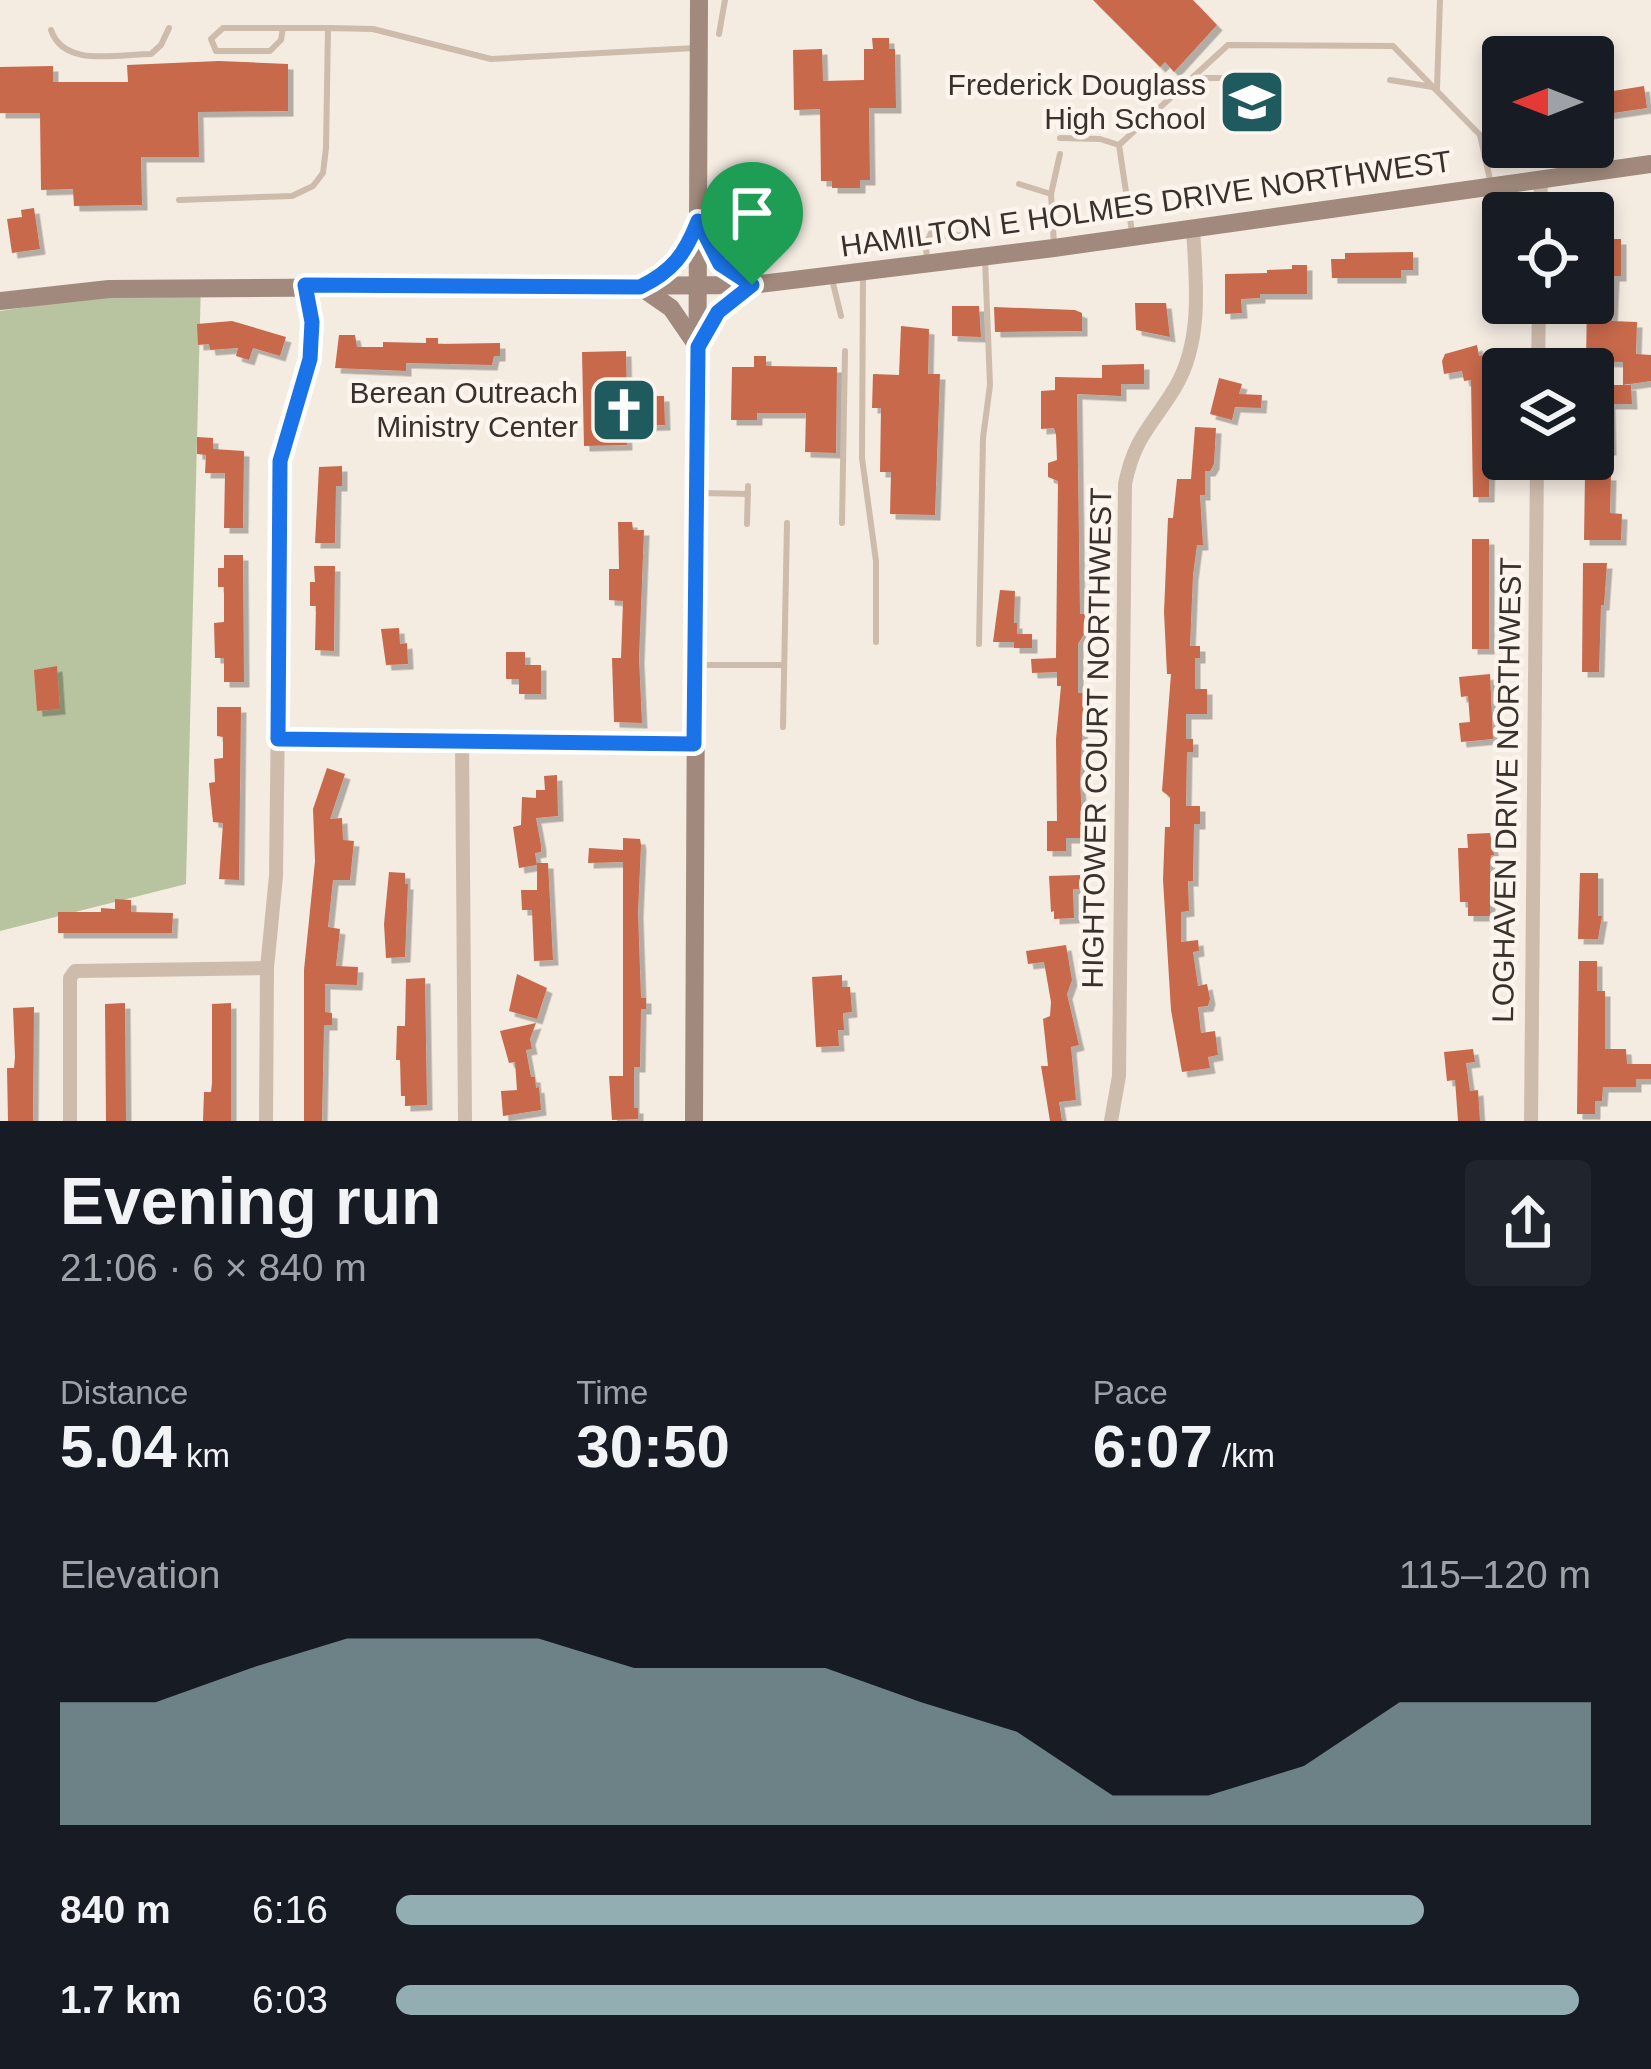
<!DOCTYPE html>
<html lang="en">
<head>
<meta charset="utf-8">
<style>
  :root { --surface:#171b24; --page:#20242c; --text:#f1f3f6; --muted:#9ea1a6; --accent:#92aeb2 }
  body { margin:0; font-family:Helvetica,sans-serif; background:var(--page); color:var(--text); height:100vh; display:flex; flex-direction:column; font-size:45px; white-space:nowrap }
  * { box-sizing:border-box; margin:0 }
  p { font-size:39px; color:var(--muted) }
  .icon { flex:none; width:66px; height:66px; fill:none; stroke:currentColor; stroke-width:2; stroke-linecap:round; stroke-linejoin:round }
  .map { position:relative; height:1121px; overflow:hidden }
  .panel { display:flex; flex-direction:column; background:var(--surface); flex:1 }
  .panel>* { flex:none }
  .needle { width:78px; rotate:270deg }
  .controls { position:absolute; left:1482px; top:36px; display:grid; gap:24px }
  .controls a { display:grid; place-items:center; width:132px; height:132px; border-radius:12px; background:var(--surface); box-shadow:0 6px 18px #0003; font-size:60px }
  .pin { position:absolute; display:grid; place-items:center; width:102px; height:102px; color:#fff; margin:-123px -51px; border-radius:50% 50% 50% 0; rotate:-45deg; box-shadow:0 0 12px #0007 }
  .pin .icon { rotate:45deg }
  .round { display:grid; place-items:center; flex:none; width:126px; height:126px; border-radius:12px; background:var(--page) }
  .headline { display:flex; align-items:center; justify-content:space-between; height:204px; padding:0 60px }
  h1 { font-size:66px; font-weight:600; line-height:90px }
  .stats { display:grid; grid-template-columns:repeat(3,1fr); gap:18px; height:204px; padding:12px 60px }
  .stats div { display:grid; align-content:center }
  .stats b { font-size:60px; font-weight:600 }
  .stats small { font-size:33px; font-weight:400 }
  .stats p { font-size:33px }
  .chart { height:336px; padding:24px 60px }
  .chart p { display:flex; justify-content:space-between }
  .chart svg { width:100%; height:216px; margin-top:12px; fill:var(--accent); opacity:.7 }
  ul { padding:0 60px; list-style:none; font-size:39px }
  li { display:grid; grid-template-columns:192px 144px 1fr; align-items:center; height:90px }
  li i { height:30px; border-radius:15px; background:var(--accent) }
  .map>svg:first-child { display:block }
  .green { fill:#b8c4a0 }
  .building { fill:#c8694b; filter:url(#shadow) }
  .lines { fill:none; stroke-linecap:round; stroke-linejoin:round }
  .service { stroke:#cdbbac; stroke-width:6 }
  .minor { stroke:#cdbbac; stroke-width:14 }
  .secondary { stroke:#a18a7d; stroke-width:18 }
  .route-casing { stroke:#fff; stroke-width:24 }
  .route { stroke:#1a73e8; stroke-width:15 }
  .labels { text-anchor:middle; stroke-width:9; stroke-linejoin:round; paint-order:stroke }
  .poi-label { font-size:30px; fill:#3b302b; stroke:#fbf5ee; text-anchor:end }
  .street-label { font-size:30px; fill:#3b302b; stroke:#fbf5ee }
</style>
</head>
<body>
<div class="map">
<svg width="1651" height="1121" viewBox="0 0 1651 1121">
  <defs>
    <filter id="shadow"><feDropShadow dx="5.5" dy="5.5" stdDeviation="0" flood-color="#0004"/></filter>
  </defs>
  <rect width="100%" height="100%" fill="#f4ebe1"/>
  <polygon class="green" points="201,280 186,884 0,931 0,311"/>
  <g class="building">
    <polygon points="1093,0 1193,0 1217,25 1174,72 1165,62 1160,67"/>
    <polygon points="872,38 889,38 889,49 895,49 896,108 869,108 870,180 860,180 860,188 832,188 832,181 821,181 820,109 794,110 793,50 822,49 823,81 864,80 864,49 873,49"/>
    <polygon points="219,61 288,64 288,111 198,112 199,157 141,157 142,205 74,206 73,189 41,190 40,113 0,113 0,67 53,66 53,82 128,82 127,65"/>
    <polygon points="1644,86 1647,108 1593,116 1593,100 1608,99 1607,92"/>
    <polygon points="34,208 40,249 12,253 7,219 22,217 21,210"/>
    <polygon points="1593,209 1606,209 1606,239 1621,239 1621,276 1614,276 1612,321 1637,322 1636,354 1651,355 1651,381 1623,385 1623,362 1586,361 1587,303 1593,303"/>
    <polygon points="1413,252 1413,270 1401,270 1401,278 1332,278 1331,259 1345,259 1345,253"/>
    <polygon points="1292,265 1307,265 1307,294 1260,294 1260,298 1241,299 1242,313 1225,314 1225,274 1267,273 1267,270 1292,269"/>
    <polygon points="1135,303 1166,303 1170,337 1136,330"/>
    <polygon points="952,306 979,306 981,337 952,336"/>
    <polygon points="994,307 1075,310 1082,313 1082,331 995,332"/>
    <polygon points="232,321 286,337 280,356 253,348 249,360 236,356 238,348 210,350 209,344 198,345 197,324"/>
    <polygon points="901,326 929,329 928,374 940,374 935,515 890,514 891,472 880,472 881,408 872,408 873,374 899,375"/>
    <polygon points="339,335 355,335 357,347 383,347 383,342 426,343 426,338 438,338 438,344 500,343 500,356 494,356 492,365 406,363 406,371 335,368"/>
    <polygon points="1477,345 1479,356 1483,355 1485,365 1490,364 1492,373 1489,497 1473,497 1471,380 1464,381 1462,371 1444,374 1442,361 1445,354"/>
    <polygon points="626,351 627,396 664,396 665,425 626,426 627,445 584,446 582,352"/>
    <polygon points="754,356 766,356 766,366 837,367 836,453 805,452 806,413 757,413 757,420 731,420 732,367 754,367"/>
    <polygon points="1144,364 1144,384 1121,384 1121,396 1077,394 1080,614 1085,614 1084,634 1078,644 1078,693 1084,693 1080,784 1084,838 1066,838 1066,851 1047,851 1047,821 1057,821 1056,739 1061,686 1057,686 1057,672 1032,673 1031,659 1056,658 1058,481 1048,477 1048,463 1057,460 1056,435 1054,428 1041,429 1041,391 1055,390 1055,377 1102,378 1102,365"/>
    <polygon points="1219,378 1242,384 1239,394 1262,395 1261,408 1235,407 1232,420 1210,414"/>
    <polygon points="1593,385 1631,385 1632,404 1610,404 1611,450 1593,450"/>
    <polygon points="1195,427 1216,428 1214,464 1210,471 1205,471 1205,495 1200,495 1203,545 1197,545 1193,575 1190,646 1200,646 1200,658 1195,658 1195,689 1207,689 1207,714 1186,714 1186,739 1193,739 1193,752 1187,752 1186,806 1200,806 1200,824 1194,824 1193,881 1188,881 1189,911 1181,912 1181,942 1198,940 1199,951 1193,952 1198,986 1207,984 1210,999 1208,1006 1198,1007 1201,1033 1215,1031 1218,1055 1208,1057 1210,1068 1182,1072 1171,1010 1163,880 1165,827 1170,827 1170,797 1162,791 1171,674 1167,674 1164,612 1168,518 1173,518 1177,479 1191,479"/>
    <polygon points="197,437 213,438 213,449 244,451 243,528 224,528 225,473 205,473 206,455 197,454"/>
    <polygon points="342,466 342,486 336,486 335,543 315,543 319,467"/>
    <polygon points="1585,474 1611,475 1610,513 1622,514 1621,540 1584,540"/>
    <polygon points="618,522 632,522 633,530 644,530 639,658 642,723 614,722 612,658 621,658 623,601 609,600 609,569 619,569"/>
    <rect x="1472" y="539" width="17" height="110"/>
    <polygon points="224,555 243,555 244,682 224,682 224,658 215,658 214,623 224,622 224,587 218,587 218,568 224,568"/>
    <polygon points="1583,563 1607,563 1604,605 1601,605 1599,672 1582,672"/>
    <polygon points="314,566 335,566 334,651 315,650 316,606 310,606 310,582 315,582"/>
    <polygon points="1000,590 1015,591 1014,623 1017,623 1017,634 1032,634 1032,648 1014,648 1014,642 993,642"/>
    <polygon points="399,628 400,644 407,643 408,664 386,665 381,629"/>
    <polygon points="506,652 525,652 525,665 541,665 541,694 519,694 519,679 506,679"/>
    <polygon points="57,666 60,709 37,711 34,670"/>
    <polygon points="1490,674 1493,739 1461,742 1459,723 1470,722 1468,696 1461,697 1459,677"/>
    <polygon points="217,707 241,707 239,880 219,879 223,823 213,822 209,783 215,782 214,759 223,758 223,737 217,736"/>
    <polygon points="327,768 345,774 330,819 342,818 343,840 354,841 350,880 333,880 328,927 340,929 336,966 358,967 357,985 325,984 325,1012 332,1013 332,1025 324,1025 322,1121 304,1121 304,970 315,861 313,809"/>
    <polygon points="557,775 558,816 536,818 541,845 541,852 535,853 537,865 519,868 513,827 521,825 522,797 536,798 536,790 545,790 544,776"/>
    <polygon points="1490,833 1494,855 1491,855 1490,864 1490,916 1468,916 1468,902 1460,902 1458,848 1468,848 1467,834"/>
    <polygon points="623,838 640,839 641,845 638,912 641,998 646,998 646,1009 641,1009 640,1067 634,1067 634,1108 638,1108 638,1119 612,1120 609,1076 623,1076 623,862 588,863 589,848 623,850"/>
    <polygon points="537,863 548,863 553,960 534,961 532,910 522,910 521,890 537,890"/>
    <polygon points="389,872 405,873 405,884 408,884 405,957 386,958 384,924"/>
    <polygon points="1580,873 1598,873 1598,916 1602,916 1598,939 1578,939"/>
    <polygon points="1080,875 1080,889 1073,889 1074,918 1054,919 1054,911 1051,912 1049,876"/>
    <polygon points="115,899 131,900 131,912 173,913 172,933 58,933 58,912 101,912 101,908 115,909"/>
    <polygon points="1066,945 1072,980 1067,994 1079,1045 1071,1047 1076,1100 1059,1102 1062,1121 1050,1121 1041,1066 1048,1066 1043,1019 1050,1016 1051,1002 1044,962 1028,964 1026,951"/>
    <polygon points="1579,961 1597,961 1597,991 1605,991 1605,1049 1626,1049 1627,1064 1651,1064 1651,1079 1636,1079 1636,1087 1603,1087 1602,1101 1595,1101 1595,1114 1577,1114"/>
    <polygon points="517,974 547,988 537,1019 509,1011"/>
    <polygon points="842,975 842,987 850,987 852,1012 843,1013 844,1030 838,1030 839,1046 816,1047 812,977"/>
    <polygon points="425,978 427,1105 405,1106 405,1096 401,1096 400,1060 396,1060 397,1026 405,1026 406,979"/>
    <polygon points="125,1003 126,1121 106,1121 105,1004"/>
    <polygon points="231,1003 231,1121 203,1121 204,1092 211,1092 212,1083 212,1004"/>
    <polygon points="34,1007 33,1121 8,1121 7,1068 14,1068 15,1057 13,1008"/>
    <polygon points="536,1023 530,1039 532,1049 526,1050 531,1077 535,1077 536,1088 539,1087 541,1110 503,1116 501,1091 517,1090 515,1062 509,1063 500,1031"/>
    <polygon points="1473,1049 1475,1062 1466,1063 1470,1091 1478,1090 1480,1121 1458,1121 1455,1080 1447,1081 1444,1052"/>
  </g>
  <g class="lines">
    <g class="service">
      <polyline points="283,28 281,40 270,51 216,51 211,39 223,28 328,28"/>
      <path d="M51,30C64,68 117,54 151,54L161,45L169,28"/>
      <polyline points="719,34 725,0"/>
      <polyline points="1195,78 1258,78"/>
      <polyline points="1390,80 1433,87"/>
      <polyline points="1437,88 1440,0"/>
      <polyline points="1060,138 1100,139 1119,145"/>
      <polyline points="1019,184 1051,194"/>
      <polyline points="721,190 753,198"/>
      <polyline points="179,200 292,196 313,186 323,173 326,148 328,28 373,29 491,59 695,48"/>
      <polyline points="1132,232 1119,145 1228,45 1393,46 1480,135 1491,184"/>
      <polyline points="722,239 735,258 754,261"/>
      <polyline points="929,244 945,236 963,235"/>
      <polyline points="1054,245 1051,194 1060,154"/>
      <polyline points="927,261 926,245 934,226"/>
      <polyline points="863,275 862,458 876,561 876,642"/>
      <polyline points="832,279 841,316"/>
      <polyline points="703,493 748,494"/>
      <polyline points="842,523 845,351"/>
      <polyline points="747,524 748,486"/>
      <polyline points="979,644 983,438 990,385 985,259"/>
      <polyline points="698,665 784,665"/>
      <polyline points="783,727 787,523"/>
    </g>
    <g class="minor">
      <polyline points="1540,213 1541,180"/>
      <polyline points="1538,369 1539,303"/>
      <polyline points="278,739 694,744"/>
      <polyline points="462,741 465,1121"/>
      <polyline points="70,1121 70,978 75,971 267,968"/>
      <polyline points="266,1121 267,968 276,876 281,461 310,359 312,322 305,285"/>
      <path d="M1111,1121L1119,1076L1125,484C1135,435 1153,425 1176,386C1203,339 1196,280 1193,229"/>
      <polyline points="1531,1121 1537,459"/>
    </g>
    <g class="secondary">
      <polyline points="702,231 720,264 750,284"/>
      <polyline points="647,284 676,265 694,231"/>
      <polyline points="645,290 671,308 695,343"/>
      <polyline points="0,301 109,289 752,285 1054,248 1651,164"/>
      <polyline points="700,342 718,312 752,285"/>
      <polyline points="694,1121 699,0"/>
    </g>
  </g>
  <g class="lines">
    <g class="route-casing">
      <path id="route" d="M698,221L720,264L752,285L718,312L698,347L694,744L278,739L280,461L310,359L312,322L305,285L640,287C673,271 685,254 698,221Z"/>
    </g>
    <use href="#route" class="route"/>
  </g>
  <defs>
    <g id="school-square" transform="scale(3.45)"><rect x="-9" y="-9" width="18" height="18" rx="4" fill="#1f5a5e" stroke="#fbf5ee"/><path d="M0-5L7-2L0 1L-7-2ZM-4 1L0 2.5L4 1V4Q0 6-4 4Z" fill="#fff"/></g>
    <g id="church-square" transform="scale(3.45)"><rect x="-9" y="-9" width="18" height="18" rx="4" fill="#1f5a5e" stroke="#fbf5ee"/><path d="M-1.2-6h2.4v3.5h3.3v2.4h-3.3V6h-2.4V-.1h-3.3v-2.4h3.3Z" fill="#fff"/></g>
  </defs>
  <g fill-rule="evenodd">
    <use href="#school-square" x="1252" y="102"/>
    <use href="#church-square" x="624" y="410"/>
  </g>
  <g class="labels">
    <g class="poi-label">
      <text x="1206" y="95">Frederick Douglass<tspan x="1206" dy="34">High School</tspan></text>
      <text x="578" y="403">Berean Outreach<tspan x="578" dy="34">Ministry Center</tspan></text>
    </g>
    <g class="street-label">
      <text transform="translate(1146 204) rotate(-8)" y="10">HAMILTON E HOLMES DRIVE NORTHWEST</text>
      <text transform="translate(1097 738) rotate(-89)" y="10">HIGHTOWER COURT NORTHWEST</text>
      <text transform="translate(1507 790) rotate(-89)" y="10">LOGHAVEN DRIVE NORTHWEST</text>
    </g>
  </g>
</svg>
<div class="controls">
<a><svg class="needle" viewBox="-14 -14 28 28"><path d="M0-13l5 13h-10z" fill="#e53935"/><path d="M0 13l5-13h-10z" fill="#9ea1a6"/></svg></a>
<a><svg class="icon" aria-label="locate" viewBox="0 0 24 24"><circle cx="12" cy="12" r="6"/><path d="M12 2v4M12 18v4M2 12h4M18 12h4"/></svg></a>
<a><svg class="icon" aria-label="layers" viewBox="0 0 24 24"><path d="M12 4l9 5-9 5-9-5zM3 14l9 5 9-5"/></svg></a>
</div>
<div class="pin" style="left:752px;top:285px;background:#1e9e55"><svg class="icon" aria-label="arrive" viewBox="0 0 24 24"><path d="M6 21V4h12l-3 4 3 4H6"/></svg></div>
</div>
<section class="panel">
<div class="headline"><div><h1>Evening run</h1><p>21:06 · 6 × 840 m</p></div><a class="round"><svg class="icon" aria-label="share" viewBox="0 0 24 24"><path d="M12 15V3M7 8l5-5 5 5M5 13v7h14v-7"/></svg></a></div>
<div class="stats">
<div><p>Distance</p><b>5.04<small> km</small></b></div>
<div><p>Time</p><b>30:50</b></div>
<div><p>Pace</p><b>6:07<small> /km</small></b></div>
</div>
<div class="chart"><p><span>Elevation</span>115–120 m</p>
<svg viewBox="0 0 160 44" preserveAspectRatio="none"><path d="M0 44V19L10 19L20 12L30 6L40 6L50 6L60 12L70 12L80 12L90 19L100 25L110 38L120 38L130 32L140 19L150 19L160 19V44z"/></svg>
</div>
<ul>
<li><b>840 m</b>6:16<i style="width:86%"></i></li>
<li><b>1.7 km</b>6:03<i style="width:99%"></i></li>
</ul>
</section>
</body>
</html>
